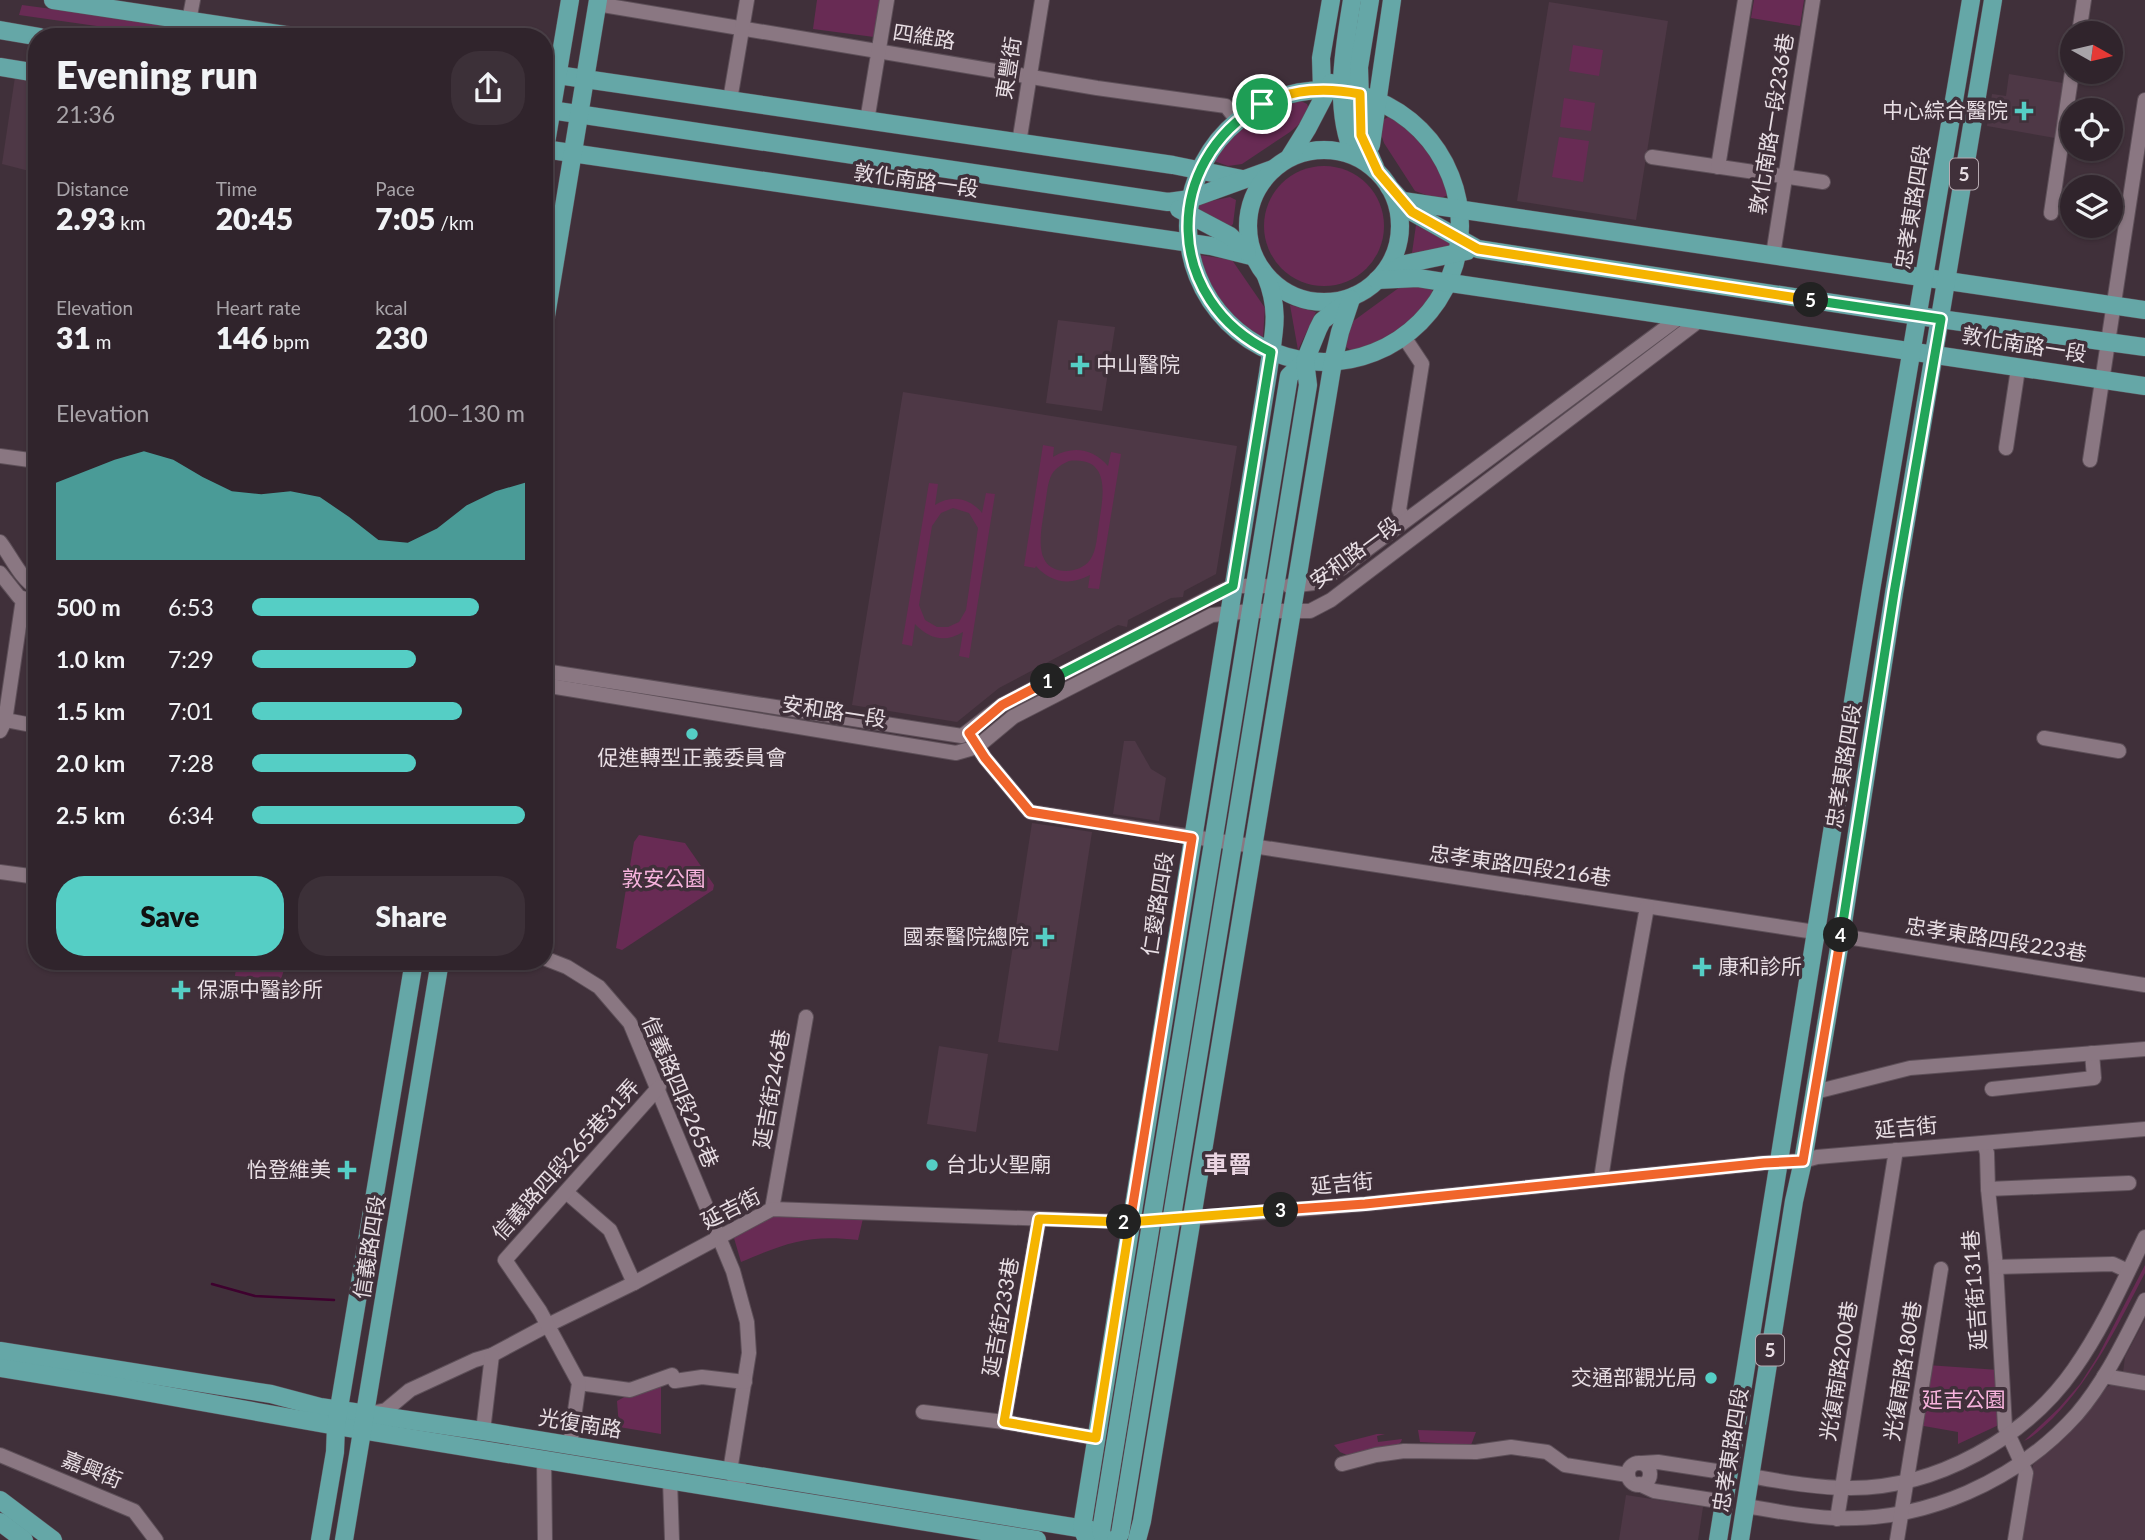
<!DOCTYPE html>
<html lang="en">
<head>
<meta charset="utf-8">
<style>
  :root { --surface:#30242c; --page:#3c3038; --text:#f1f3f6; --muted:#a8a4a9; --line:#4b4148; --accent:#55cec5 }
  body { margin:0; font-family:Lato,"Noto Sans TC",sans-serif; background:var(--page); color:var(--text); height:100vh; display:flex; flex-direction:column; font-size:26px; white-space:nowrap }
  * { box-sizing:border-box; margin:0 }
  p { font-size:23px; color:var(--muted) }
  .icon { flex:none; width:38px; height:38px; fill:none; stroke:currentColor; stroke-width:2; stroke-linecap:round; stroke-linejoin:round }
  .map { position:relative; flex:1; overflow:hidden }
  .drawer { position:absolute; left:28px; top:28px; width:525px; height:942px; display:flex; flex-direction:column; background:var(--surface); border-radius:28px; box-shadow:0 2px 5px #0004,0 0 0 2px var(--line) }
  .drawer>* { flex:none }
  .needle { width:46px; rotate:98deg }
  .controls { position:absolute; left:2060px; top:21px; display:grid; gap:14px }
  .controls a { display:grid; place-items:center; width:63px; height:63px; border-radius:50%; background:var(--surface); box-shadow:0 2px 5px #0004,0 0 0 2px var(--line); font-size:35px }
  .pin { position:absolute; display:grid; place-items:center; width:60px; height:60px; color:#fff; margin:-30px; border:4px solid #fff; border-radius:50%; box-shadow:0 2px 7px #0007 }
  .km { position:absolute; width:35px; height:35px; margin:-18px; border-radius:50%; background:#222; color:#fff; font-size:19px; line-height:35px; text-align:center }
  .round { display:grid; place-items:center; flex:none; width:74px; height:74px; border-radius:28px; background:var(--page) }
  .summary { display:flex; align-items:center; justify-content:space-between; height:119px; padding:0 28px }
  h1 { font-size:38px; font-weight:800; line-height:52px }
  .stats { display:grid; grid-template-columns:repeat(3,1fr); gap:10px; height:119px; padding:7px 28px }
  .stats div { display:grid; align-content:center }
  .stats b { font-size:30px; font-weight:800 }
  .stats small { font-size:19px; font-weight:400 }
  .stats p { font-size:19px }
  .chart { height:196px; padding:14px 28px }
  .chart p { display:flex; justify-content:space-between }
  .chart svg { width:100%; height:126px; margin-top:7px; fill:var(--accent); opacity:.7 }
  .cta { display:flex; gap:14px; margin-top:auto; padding:14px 28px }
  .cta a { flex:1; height:80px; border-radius:28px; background:var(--accent); color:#111; font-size:28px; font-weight:800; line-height:80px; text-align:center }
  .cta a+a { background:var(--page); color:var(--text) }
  ul { padding:0 28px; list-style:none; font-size:23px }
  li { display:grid; grid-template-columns:112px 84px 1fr; align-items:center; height:52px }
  li i { height:18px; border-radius:9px; background:var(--accent) }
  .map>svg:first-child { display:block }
  .built { fill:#4e3846 }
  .green { fill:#682b54; fill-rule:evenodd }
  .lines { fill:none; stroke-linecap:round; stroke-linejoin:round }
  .stream { stroke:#3e012e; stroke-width:2.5 }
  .minor-casing { stroke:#5d4f58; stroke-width:16 }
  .major-casing { stroke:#5d4f58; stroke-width:19 }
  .minor { stroke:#8a7782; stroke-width:14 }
  .major { stroke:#65a7a7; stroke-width:18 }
  .split-1-casing { stroke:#fff; stroke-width:14 }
  .split-2-casing { stroke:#fff; stroke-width:14 }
  .split-3-casing { stroke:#fff; stroke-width:14 }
  .split-4-casing { stroke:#fff; stroke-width:14 }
  .split-5-casing { stroke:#fff; stroke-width:14 }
  .split-6-casing { stroke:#fff; stroke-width:14 }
  .split-1 { stroke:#22a559; stroke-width:9 }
  .split-2 { stroke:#f0652b; stroke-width:9 }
  .split-3 { stroke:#f5b400; stroke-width:9 }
  .split-4 { stroke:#f0652b; stroke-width:9 }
  .split-5 { stroke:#22a559; stroke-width:9 }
  .split-6 { stroke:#f5b400; stroke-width:9 }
  .poi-dot { fill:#55cec5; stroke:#40303a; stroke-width:2.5 }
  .labels { text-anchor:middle; stroke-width:7; stroke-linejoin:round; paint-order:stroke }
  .shield { fill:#40303a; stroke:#b6aab1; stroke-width:2 }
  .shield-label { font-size:19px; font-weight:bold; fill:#e8dee4 }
  .street-label { font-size:21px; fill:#e8dee4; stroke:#40303a }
  .poi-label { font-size:21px; fill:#e8dee4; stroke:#40303a; text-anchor:end }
  .park-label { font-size:21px; fill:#f7b3dd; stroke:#40303a }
  .quarter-label { font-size:24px; font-weight:bold; fill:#ead5e2; stroke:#40303a }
</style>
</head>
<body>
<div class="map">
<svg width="2145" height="1540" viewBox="0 0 2145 1540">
  <rect width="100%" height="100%" fill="#40303a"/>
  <g class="built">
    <polygon points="1549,2 1668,21 1636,220 1517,201"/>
    <polygon points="2009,74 2063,83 2055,138 1987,126 1992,94 2006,96"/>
    <polygon points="15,77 37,81 37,173 2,164"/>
    <polygon points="1058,320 1115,327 1102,411 1046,403"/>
    <polygon points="903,392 1237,446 1216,574 1184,591 1183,597 1171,598 1128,620 1127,627 1118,625 999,688 957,722 852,705"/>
    <polygon points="1124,741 1135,741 1151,769 1166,778 1159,821 1113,814"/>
    <polygon points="1032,823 1092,832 1058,1051 998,1042"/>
    <polygon points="939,1046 988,1054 976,1132 927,1124"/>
    <polygon points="2145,1319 2145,1377 2123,1373 2125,1357"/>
    <polygon points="2113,1384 2145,1389 2145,1540 2021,1540 2033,1465 2088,1411 2107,1387"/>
    <polygon points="1626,1495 1703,1507 1698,1540 1619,1540"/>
  </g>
  <g class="green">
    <polygon points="817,0 880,0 874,37 813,29"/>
    <polygon points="1754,0 1804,0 1800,26 1751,18"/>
    <polygon points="22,5 180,26 178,37 174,37 19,15"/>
    <polygon points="1573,45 1603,50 1599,76 1569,71"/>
    <polygon points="1564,98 1595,103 1591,131 1560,127"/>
    <path d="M1299,100L1307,104L1309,109L1304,120L1290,132L1242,164L1228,166L1214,161C1228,129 1266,109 1299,100Z"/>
    <path d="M1390,116C1418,137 1439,161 1448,195L1441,198L1432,197L1415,191L1384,143L1381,134V121Z"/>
    <polygon points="1559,137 1589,141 1583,182 1552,177"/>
    <circle cx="1324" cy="226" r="60"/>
    <polygon points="1230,197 1236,200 1233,224 1230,227 1198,211 1199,206 1202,203"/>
    <polygon points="1416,225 1451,243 1450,247 1412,253"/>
    <path d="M1200,255L1232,260L1265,308L1263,337H1260C1233,322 1200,287 1200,255Z"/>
    <path d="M1422,286L1432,290L1433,294C1414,325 1386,341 1352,351L1346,347L1344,342L1352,322L1400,287Z"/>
    <polygon points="1290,305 1316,312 1298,350"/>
    <path d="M1043,445L1054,447L1053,457C1073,445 1093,449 1108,466L1111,452L1121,454L1099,589L1088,588L1090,575C1070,586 1051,583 1036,566L1035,568L1024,566ZM1069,461C1112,456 1103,497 1099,523C1097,535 1097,550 1090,560C1085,567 1075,571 1066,571C1030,570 1042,528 1045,505C1047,495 1047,483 1052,474C1056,468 1062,464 1069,461Z"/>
    <path d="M929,483L938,484L935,505C952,494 970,498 982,513L986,493L995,494L969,658L959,656L963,632C945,643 929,639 915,624L912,646L902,644ZM953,508L969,513L978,528L966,610L959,622L948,627H937L925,620L919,605L932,526L941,513Z"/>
    <polygon points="639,835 685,843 714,885 713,890 622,950 616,948 634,842"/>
    <polygon points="237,961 287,961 281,979 235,976"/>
    <path d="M773,1212L864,1214L858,1240C808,1234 786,1243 741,1262L734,1238Z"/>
    <path d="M2145,1265V1273C2118,1324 2094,1376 2053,1418C2044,1426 2034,1437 2024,1441L2059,1408L2080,1384L2098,1356Z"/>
    <polygon points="1927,1365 1999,1370 2003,1423 1958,1444 1958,1432 1918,1425"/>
    <polygon points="661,1382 661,1434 619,1427 617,1401 641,1388"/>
    <polygon points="1418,1430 1476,1432 1471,1445 1420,1442"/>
    <polygon points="1377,1434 1385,1434 1377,1436 1378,1442 1402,1439 1401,1442 1397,1445 1347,1455 1340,1452 1334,1445"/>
  </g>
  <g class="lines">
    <polyline class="stream" points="212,1284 255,1296 334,1300"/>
    <g class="minor-casing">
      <g id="minor">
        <polyline points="597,4 1097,88 1226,106 1237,120"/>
        <polyline points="2079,33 2084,0"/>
        <polyline points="186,37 193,0"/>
        <polyline points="730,100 747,0"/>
        <polyline points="867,121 887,0"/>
        <polyline points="1019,143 1042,0"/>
        <polyline points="1652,157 1823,182"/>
        <polyline points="1718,167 1745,0"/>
        <polyline points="2051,213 2072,72"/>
        <polyline points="1773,255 1813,0"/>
        <polyline points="1404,337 1422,364 1399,510 1405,520"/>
        <polyline points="2006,448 2018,369"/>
        <polyline points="0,456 37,461"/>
        <polyline points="2090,460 2145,100"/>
        <path d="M0,542C11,556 21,580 37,588"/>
        <polyline points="0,573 19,597 37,603"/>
        <polyline points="1289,586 1314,583 1342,568 1680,317"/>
        <polyline points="544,671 962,736 1002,705 1216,594 1233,586 1265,586"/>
        <polyline points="544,685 956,753 977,747 1013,717 1212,615 1250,611 1310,611 1331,600 1700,320"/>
        <polyline points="0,719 37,726"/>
        <polyline points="0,731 5,721 23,599"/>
        <polyline points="2044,738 2119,751"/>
        <polyline points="973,740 985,758 1030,812 1841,936 2145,985"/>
        <polyline points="0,872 37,877"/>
        <polyline points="544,958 567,967 599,987 630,1023 733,1271 747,1322 749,1353 730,1471 743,1492"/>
        <polyline points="1992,1089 2094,1078 2092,1053"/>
        <polyline points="1815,1092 1910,1068 2145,1049"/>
        <polyline points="1984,1143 1987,1153 1988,1189 1996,1267 2005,1427 2026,1473 2015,1540"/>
        <polyline points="1601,1179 1617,1074 1647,907"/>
        <polyline points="1988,1189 2129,1183"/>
        <polyline points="566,1192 610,1230 634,1283"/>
        <polyline points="772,1209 806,1017"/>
        <polyline points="1181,1219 1365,1204 1764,1163 1803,1161 1817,1157 2145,1129"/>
        <polyline points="1996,1267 2113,1264 2128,1271"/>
        <polyline points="2104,1376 2145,1383"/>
        <polyline points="579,1383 630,1390 672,1375 675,1381 702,1377 745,1382"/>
        <polyline points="923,1412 1004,1422 1096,1438"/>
        <polyline points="372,1413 386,1410 410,1390 475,1360 492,1355 548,1325 634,1283 772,1209 1130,1222 1161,1220"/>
        <polyline points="1004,1422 1039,1219"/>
        <polyline points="483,1431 492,1355"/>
        <polyline points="570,1445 579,1383 540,1311 505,1260 659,1087"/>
        <polyline points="0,1455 134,1511 156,1540"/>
        <polyline points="544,1460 545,1540"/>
        <polyline points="1642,1463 1658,1462 1729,1473"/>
        <circle cx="1639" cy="1474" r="11"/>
        <polyline points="1342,1464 1376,1455 1404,1451 1476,1452 1511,1447 1547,1452 1565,1465 1628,1475"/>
        <path d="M1750,1476C1784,1482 1817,1488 1851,1488C1936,1488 2026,1438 2074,1369C2103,1328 2123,1282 2145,1237"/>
        <polyline points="670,1480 672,1540"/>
        <polyline points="1639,1484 1654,1491 1725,1502"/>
        <path d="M1746,1506C1775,1511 1805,1517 1835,1518C1925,1522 2017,1481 2077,1414C2106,1380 2125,1339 2145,1300"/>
        <polyline points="1837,1519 1896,1150"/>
        <polyline points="1897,1540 1941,1269"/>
      </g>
    </g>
    <g class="major-casing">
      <g id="major">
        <polyline points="53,0 299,37"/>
        <path d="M1352,0C1344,49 1333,109 1354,155"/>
        <polyline points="1370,0 1359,67 1361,135 1375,167"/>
        <polyline points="0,30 40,37"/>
        <polyline points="0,67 37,73"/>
        <polyline points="544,73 1173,165 1242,179"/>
        <polyline points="1322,89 1321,58 1331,0"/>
        <circle cx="1324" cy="226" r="136"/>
        <polyline points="544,109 1168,202 1190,199 1273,169"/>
        <polyline points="1371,145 1392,0"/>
        <polyline points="544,149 1211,246 1251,256"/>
        <circle cx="1324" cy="226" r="76"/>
        <polyline points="544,155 570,0"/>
        <polyline points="1289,158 1307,129 1331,83"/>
        <polyline points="1389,187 1412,212 1478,249 1918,316 2145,347"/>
        <polyline points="1403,201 2145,310"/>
        <polyline points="1179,209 1230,236 1247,252"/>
        <polyline points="1380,278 1405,264 1467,251"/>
        <polyline points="1377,280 1418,278 1437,281 2145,386"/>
        <polyline points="544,328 598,0"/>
        <polyline points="0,1351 271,1394 320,1407 483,1431 1091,1530"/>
        <polyline points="0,1368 118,1387 336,1426 1037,1540"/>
        <polyline points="0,1500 53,1540"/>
        <polyline points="0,1522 24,1540"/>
        <polyline points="320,1540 335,1452 336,1426 414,961"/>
        <polyline points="344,1540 440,961"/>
        <path d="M1087,1540L1082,1528L1268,373C1273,335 1281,313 1266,276"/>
        <polyline points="1104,1540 1101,1531 1289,376 1305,361"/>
        <polyline points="1116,1540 1120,1534 1308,385 1305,361 1318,329 1322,321 1354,296"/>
        <polyline points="1137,1540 1142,1521 1333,362 1340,332 1351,299"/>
        <polyline points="1718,1540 1871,590 1971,0"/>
        <polyline points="1740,1540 1794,1201 1803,1161 1841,936 1894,593 1993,0"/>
      </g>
    </g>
    <use href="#minor" class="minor"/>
    <use href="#major" class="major"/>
  </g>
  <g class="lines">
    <g class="split-1-casing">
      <path id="split-1" d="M1048,681L1233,586L1271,352C1164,301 1160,163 1262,104"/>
    </g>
    <g class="split-2-casing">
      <polyline id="split-2" points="1048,681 1002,705 969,733 985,758 1030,812 1192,838 1133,1204 1130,1222 1124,1222"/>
    </g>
    <g class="split-3-casing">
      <polyline id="split-3" points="1124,1222 1039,1219 1004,1422 1096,1438 1130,1222 1281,1210"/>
    </g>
    <g class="split-4-casing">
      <polyline id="split-4" points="1281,1210 1365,1204 1764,1163 1803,1161 1841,935"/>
    </g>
    <g class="split-5-casing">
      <polyline id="split-5" points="1811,300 1941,319 1894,593 1841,935"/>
    </g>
    <g class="split-6-casing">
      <path id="split-6" d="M1262,104C1294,89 1325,87 1360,94L1361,135L1378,172L1412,212L1478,249L1811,300"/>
    </g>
    <use href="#split-1" class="split-1"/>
    <use href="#split-2" class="split-2"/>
    <use href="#split-3" class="split-3"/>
    <use href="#split-4" class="split-4"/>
    <use href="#split-5" class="split-5"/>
    <use href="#split-6" class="split-6"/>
  </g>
  <g class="poi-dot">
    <path d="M2020.5 100.5h7v7h7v7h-7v7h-7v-7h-7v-7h7z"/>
    <path d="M1076.5 354.5h7v7h7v7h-7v7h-7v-7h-7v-7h7z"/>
    <circle cx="692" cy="734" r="7"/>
    <path d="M1041.5 926.5h7v7h7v7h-7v7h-7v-7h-7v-7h7z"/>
    <path d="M1698.5 956.5h7v7h7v7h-7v7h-7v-7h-7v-7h7z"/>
    <path d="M177.5 979.5h7v7h7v7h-7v7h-7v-7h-7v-7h7z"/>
    <circle cx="932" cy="1165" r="7"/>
    <path d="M343.5 1159.5h7v7h7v7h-7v7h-7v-7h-7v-7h7z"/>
    <circle cx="1711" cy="1378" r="7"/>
  </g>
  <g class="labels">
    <g class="shield">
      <rect x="1950" y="158.5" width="28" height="31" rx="5"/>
      <rect x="1756" y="1334.5" width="28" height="31" rx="5"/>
    </g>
    <g class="shield-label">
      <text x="1964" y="181">5</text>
      <text x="1770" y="1357">5</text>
    </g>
    <g class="street-label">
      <text transform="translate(924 37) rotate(9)" y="7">四維路</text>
      <text transform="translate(1009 68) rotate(-81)" y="7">東豐街</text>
      <text transform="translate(1772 124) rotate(-81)" y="7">敦化南路一段236巷</text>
      <text transform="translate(916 181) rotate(8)" y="7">敦化南路一段</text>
      <text transform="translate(1913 207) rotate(-81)" y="7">忠孝東路四段</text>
      <text transform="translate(2024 345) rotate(9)" y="7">敦化南路一段</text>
      <text transform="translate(1355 553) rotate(-36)" y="7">安和路一段</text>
      <text transform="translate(834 712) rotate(9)" y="7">安和路一段</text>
      <text transform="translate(1844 766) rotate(-81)" y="7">忠孝東路四段</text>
      <text transform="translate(1520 866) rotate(8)" y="7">忠孝東路四段216巷</text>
      <text transform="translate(1158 904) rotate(-81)" y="7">仁愛路四段</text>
      <text transform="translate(1996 940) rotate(9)" y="7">忠孝東路四段223巷</text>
      <text transform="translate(772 1089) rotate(-80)" y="7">延吉街246巷</text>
      <text transform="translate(680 1092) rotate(67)" y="7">信義路四段265巷</text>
      <text transform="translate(1906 1128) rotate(-5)" y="7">延吉街</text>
      <text transform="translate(566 1160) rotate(-48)" y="7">信義路四段265巷31弄</text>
      <text transform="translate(1342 1184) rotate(-5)" y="7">延吉街</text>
      <text transform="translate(731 1209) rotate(-27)" y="7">延吉街</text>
      <text transform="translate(370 1247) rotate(-81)" y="7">信義路四段</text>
      <text transform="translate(1975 1290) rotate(-94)" y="7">延吉街131巷</text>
      <text transform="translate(1001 1317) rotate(-80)" y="7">延吉街233巷</text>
      <text transform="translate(1839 1371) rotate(-81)" y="7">光復南路200巷</text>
      <text transform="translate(1903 1371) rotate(-81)" y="7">光復南路180巷</text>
      <text transform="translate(580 1424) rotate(9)" y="7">光復南路</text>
      <text transform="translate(1731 1450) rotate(-81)" y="7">忠孝東路四段</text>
      <text transform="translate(92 1470) rotate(22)" y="7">嘉興街</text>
    </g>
    <g class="poi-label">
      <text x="2008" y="118">中心綜合醫院</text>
      <text x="1096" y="372" text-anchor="start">中山醫院</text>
      <text x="692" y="765" text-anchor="middle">促進轉型正義委員會</text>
      <text x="1029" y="944">國泰醫院總院</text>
      <text x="1718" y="974" text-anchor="start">康和診所</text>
      <text x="197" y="997" text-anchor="start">保源中醫診所</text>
      <text x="946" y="1172" text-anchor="start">台北火聖廟</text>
      <text x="331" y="1177">怡登維美</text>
      <text x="1697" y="1385">交通部觀光局</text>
    </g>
    <g class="park-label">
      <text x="664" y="886">敦安公園</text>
      <text x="1964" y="1407">延吉公園</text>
    </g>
    <g class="quarter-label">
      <text x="1228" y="1173">車罾</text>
    </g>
  </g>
</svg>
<div class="controls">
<a><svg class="needle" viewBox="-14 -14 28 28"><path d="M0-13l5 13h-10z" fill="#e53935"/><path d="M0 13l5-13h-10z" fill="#a8a4a9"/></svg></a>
<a><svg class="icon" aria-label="locate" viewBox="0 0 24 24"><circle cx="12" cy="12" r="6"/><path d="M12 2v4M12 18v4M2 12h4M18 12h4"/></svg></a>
<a><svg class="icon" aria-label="layers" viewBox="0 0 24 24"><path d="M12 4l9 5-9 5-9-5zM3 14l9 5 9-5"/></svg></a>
</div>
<div class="pin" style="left:1262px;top:104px;background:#1e9e55"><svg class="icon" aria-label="arrive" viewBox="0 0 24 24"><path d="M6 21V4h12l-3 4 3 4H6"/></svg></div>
<b class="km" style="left:1048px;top:681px">1</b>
<b class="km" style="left:1124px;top:1222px">2</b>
<b class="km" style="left:1281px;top:1210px">3</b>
<b class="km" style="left:1841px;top:935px">4</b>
<b class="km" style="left:1811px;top:300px">5</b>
<section class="drawer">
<div class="summary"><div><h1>Evening run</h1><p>21:36</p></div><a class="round"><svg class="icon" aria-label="share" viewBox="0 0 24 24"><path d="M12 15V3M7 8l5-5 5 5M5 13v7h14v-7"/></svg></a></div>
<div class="stats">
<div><p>Distance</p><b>2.93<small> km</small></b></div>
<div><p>Time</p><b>20:45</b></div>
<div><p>Pace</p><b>7:05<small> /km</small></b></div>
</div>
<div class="stats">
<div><p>Elevation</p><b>31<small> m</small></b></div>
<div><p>Heart rate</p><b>146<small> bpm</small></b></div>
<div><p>kcal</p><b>230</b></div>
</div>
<div class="chart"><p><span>Elevation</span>100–130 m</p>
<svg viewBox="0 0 160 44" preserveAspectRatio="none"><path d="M0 44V17L10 13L20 9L30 6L40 9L50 15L60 20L70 21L80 20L90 22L100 29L110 37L120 38L130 33L140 25L150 20L160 17V44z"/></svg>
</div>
<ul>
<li><b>500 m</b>6:53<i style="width:83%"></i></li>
<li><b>1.0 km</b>7:29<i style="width:60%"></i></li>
<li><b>1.5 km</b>7:01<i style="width:77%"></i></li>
<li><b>2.0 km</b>7:28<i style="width:60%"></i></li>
<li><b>2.5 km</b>6:34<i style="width:100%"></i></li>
</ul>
<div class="cta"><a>Save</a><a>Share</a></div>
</section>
</div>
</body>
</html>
